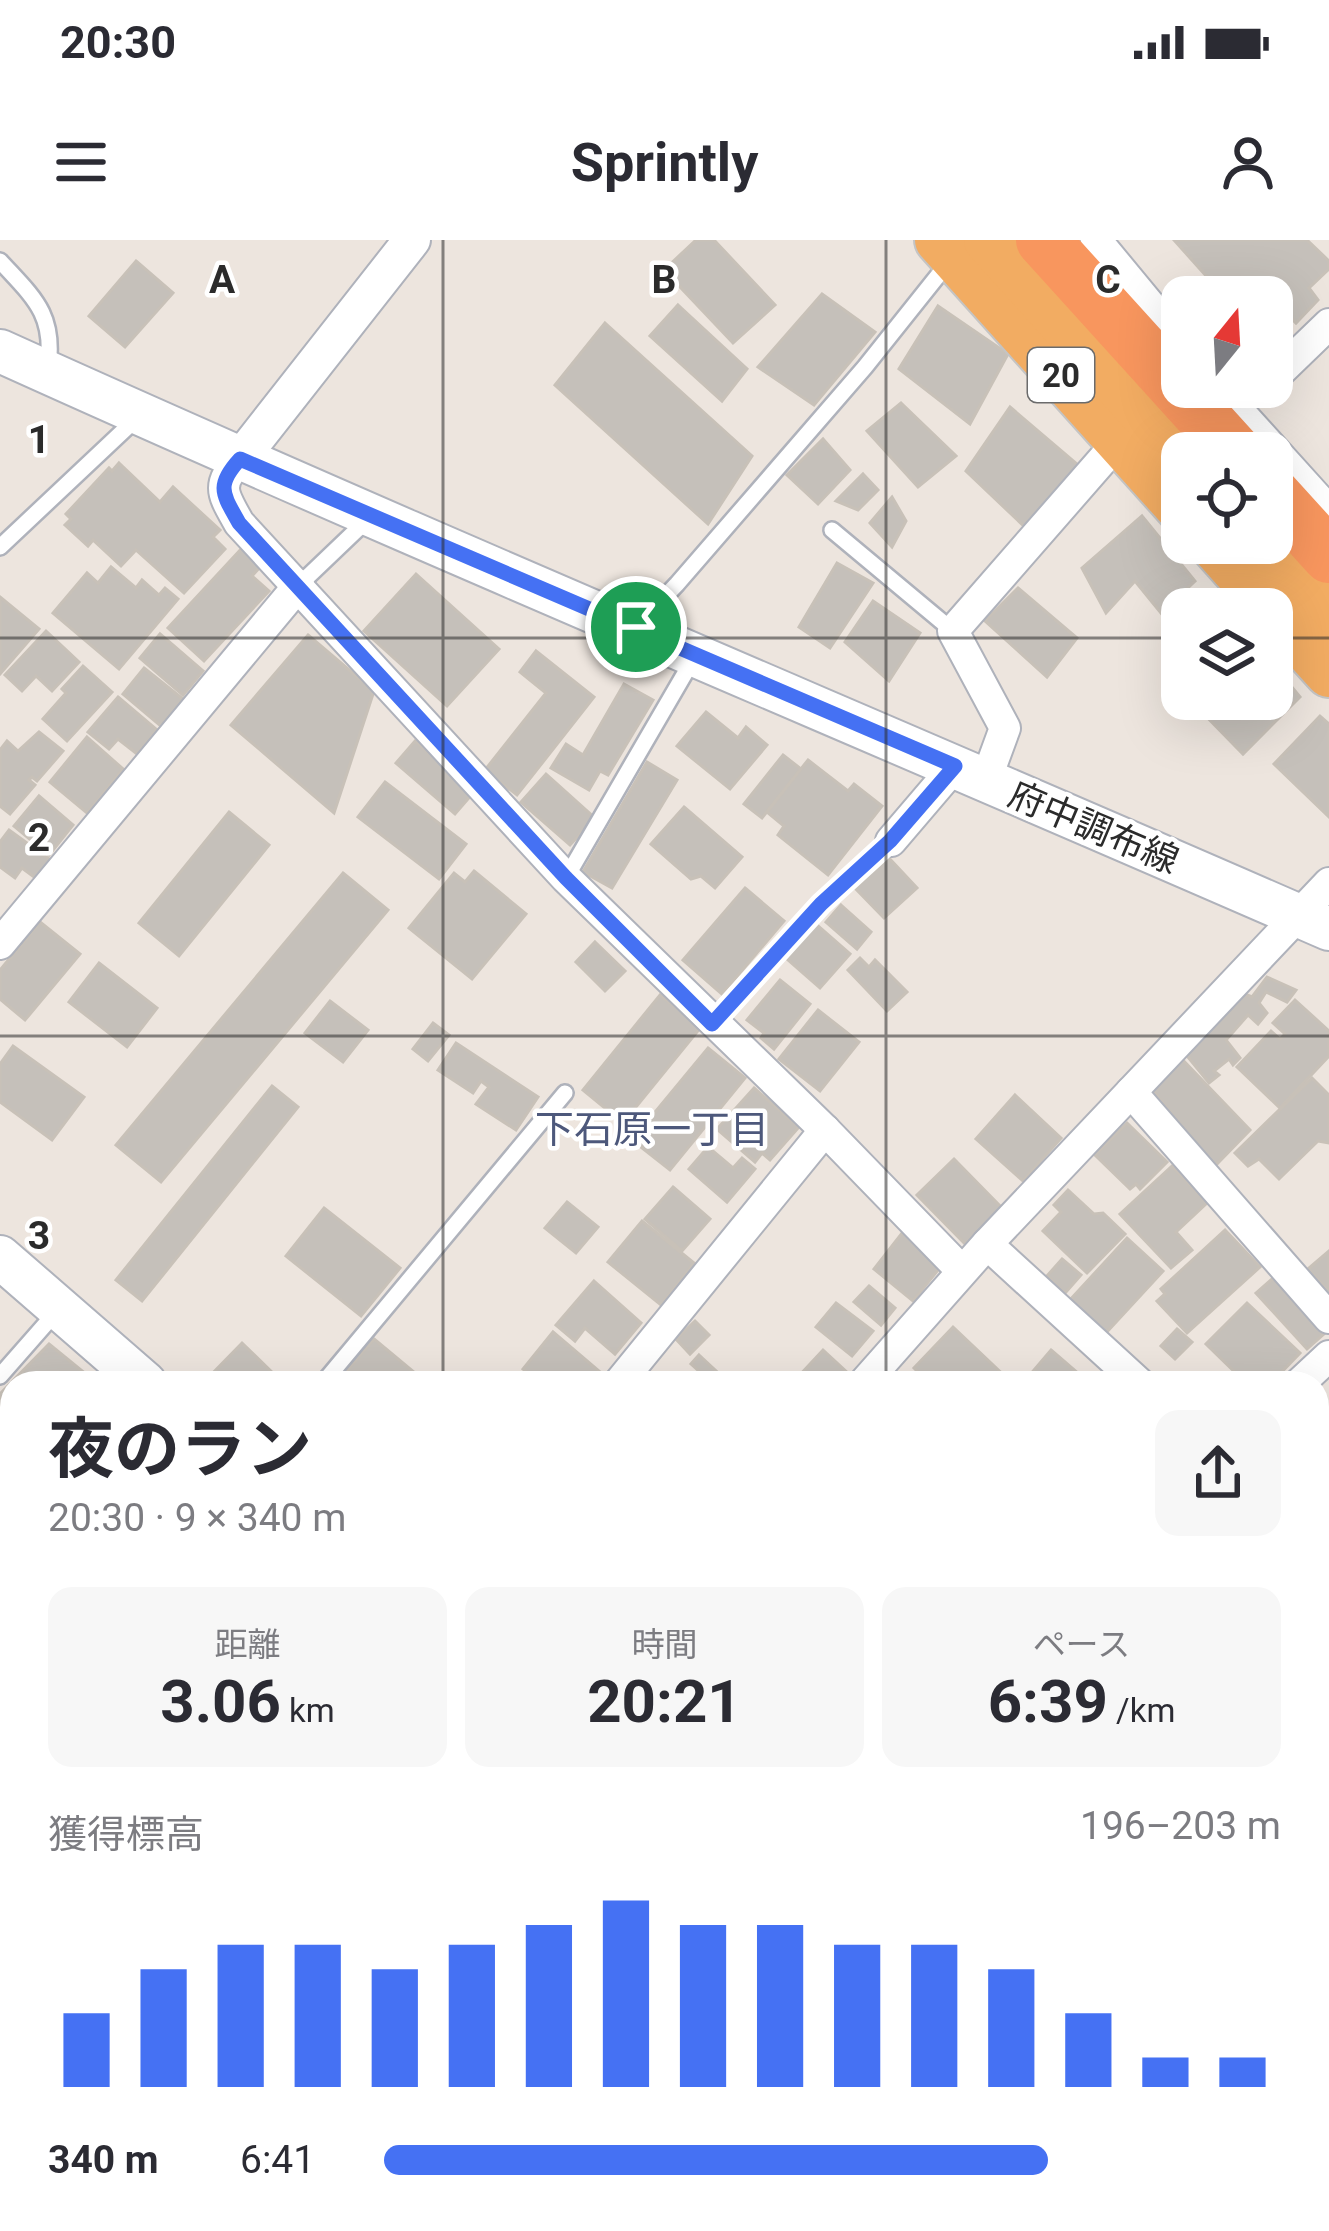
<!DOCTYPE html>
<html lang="ja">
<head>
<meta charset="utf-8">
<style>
  :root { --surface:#fff; --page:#f7f7f7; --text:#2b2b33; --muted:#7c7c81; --accent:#4571f3 }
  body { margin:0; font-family:Roboto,"Noto Sans JP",sans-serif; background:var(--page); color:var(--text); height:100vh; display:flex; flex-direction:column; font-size:45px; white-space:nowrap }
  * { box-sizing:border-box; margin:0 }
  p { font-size:39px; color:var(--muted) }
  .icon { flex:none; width:66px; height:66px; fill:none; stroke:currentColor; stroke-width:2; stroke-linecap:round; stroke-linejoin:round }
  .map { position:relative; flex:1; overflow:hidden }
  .sheet { position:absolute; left:0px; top:1131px; width:1329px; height:861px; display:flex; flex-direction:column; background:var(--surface); border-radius:36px 36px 0 0; box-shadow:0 12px 48px #0002 }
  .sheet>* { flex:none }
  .needle { width:78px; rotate:18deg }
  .fabs { position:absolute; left:1161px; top:36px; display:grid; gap:24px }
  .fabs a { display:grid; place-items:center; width:132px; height:132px; border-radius:24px; background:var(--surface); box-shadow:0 12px 48px #0002; font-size:60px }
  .pin { position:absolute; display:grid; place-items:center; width:102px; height:102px; color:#fff; margin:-51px; border:6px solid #fff; border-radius:50%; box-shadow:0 3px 12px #0007 }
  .round { display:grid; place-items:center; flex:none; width:126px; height:126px; border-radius:24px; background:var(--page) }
  .head { display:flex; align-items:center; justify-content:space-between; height:204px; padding:0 48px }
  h1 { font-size:66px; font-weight:700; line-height:90px }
  .stats { display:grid; grid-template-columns:repeat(3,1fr); gap:18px; height:204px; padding:12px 48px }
  .stats div { display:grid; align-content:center; border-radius:24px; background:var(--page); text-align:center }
  .stats b { font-size:60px; font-weight:700 }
  .stats small { font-size:33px; font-weight:400 }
  .stats p { font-size:33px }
  .chart { height:336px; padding:24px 48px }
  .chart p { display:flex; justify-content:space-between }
  .chart svg { width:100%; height:216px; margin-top:12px; stroke:var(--accent); stroke-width:6 }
  ul { padding:0 48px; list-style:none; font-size:39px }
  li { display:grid; grid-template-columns:192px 144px 1fr; align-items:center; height:90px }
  li i { height:30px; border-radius:15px; background:var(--accent) }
  .status { display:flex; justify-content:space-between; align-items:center; height:84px; padding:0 60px; background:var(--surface); direction:ltr }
  .status svg { height:33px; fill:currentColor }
  header { display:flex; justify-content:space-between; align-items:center; height:156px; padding:0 48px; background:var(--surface); font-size:54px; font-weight:700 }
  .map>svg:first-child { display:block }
  .cemetery { fill:#c8d6b6 }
  .building { fill:#c5c0ba; stroke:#c8c1b8; stroke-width:3 }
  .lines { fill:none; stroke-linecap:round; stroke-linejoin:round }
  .service-casing { stroke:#afb2bb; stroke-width:20 }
  .minor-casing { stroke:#afb2bb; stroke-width:34 }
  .tertiary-casing { stroke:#afb2bb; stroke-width:40 }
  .secondary-casing { stroke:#afb2bb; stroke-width:46 }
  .trunk-casing { stroke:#c4c4c4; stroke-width:52 }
  .motorway-casing { stroke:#c4c4c4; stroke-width:58 }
  .service { stroke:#fff; stroke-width:15 }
  .minor { stroke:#fff; stroke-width:30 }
  .tertiary { stroke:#fff; stroke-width:36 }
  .secondary { stroke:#fff; stroke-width:42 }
  .trunk { stroke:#f2ac62; stroke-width:48 }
  .motorway { stroke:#f8965e; stroke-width:54 }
  .route-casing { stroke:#fff; stroke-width:24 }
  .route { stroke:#4571f3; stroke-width:15 }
  .grid { fill:none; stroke:#2b2b2b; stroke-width:3; stroke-opacity:0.55 }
  .labels { text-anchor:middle; stroke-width:9; stroke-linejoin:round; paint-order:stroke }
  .shield { fill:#fff; stroke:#6b6b6b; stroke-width:3 }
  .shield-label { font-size:33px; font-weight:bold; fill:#2b2b2b }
  .street-label { font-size:36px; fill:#2b2b2b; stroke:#fff }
  .neighbourhood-label { font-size:39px; fill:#4d587b; stroke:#fff }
  .grid-label { font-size:39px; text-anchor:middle; font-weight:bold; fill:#2b2b2b; stroke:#fff; stroke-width:9; stroke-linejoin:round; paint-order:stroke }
</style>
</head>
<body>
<div class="status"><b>20:30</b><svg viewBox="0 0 49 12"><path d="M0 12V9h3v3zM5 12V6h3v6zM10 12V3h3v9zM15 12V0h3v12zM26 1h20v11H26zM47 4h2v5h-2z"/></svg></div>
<header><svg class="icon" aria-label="menu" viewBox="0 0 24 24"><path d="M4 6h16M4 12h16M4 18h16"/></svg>Sprintly<svg class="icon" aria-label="person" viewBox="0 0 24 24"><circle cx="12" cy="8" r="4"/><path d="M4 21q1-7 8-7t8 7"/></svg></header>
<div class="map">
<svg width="1329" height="1991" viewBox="0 0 1329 1991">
  <rect width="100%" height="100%" fill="#ede5de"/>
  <polygon class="cemetery" points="204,1980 406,1980 398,1991 209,1991 201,1984"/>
  <g class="building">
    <polygon points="696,0 714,0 775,65 733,103 664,30"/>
    <polygon points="1174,0 1307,0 1329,21 1329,29 1309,48 1318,60 1296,83 1285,72 1272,85 1272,57 1225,57"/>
    <polygon points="136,21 173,53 125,107 89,76"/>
    <polygon points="822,54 875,92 814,165 758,127"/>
    <polygon points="678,65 747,129 722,161 650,96"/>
    <polygon points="938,66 1008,114 970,184 899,129"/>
    <polygon points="605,83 752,216 708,284 555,145"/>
    <polygon points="901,163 956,216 918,247 867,191"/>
    <polygon points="1010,167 1078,225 1029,291 966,231"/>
    <polygon points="823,199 850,230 818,264 787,235"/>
    <polygon points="119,223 160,262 173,247 220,290 213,297 225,309 184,353 136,310 121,326 93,300 88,306 65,285 71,279 66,274 109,228 112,231"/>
    <polygon points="863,234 878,250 858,270 836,261"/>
    <polygon points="892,257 906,281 892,307 870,283"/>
    <polygon points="1142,276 1195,341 1161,373 1135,341 1106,373 1082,328"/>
    <polygon points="242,308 262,325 252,336 269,351 204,421 168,388"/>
    <polygon points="837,323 873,343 830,408 799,387"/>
    <polygon points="111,327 136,348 142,340 159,355 165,348 178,359 119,429 53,373 87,333 98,343"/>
    <polygon points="416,334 499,409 447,466 364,391"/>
    <polygon points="1018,348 1077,398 1047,437 985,381"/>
    <polygon points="0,357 39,389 0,434"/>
    <polygon points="873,361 920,393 889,441 845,402"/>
    <polygon points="46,391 79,422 52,451 36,436 22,451 5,435"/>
    <polygon points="160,394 203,431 183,455 140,418"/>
    <polygon points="308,395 374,451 334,573 231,485"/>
    <polygon points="536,411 594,457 517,555 485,530 546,453 520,432"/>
    <polygon points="1272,423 1300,457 1243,514 1195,465 1203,459 1272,459"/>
    <polygon points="83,426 112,452 67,501 43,479 66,453 62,449"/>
    <polygon points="144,428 183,459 161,486 123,454"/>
    <polygon points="624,444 653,460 608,535 600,531 589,550 551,528 566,504 583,515"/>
    <polygon points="118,457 157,490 137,514 118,499 109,509 88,492"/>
    <polygon points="706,472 738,498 746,487 767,505 730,549 677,506"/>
    <polygon points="1320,476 1329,484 1329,577 1274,524"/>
    <polygon points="39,492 63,511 37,541 32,537 29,540 35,545 10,574 0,566 0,510 7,501 18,511"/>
    <polygon points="87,497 123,529 87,573 50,542"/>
    <polygon points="415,501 474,552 455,574 396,523"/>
    <polygon points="783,515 801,529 762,578 744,564"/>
    <polygon points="808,520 848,551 854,544 882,566 828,635 778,595 784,586 767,572"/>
    <polygon points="647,522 677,540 612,648 583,632"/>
    <polygon points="546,534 595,578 570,605 521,562"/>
    <polygon points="385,542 466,604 439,639 358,577"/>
    <polygon points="39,556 73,585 49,615 14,586"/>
    <polygon points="684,567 742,617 715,648 701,636 691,639 651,604"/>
    <polygon points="229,572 269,605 179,716 139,683"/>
    <polygon points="9,590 52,621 38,640 22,628 15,638 0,627 0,602"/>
    <polygon points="888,617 917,648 884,678 855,648"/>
    <polygon points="474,631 526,674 472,739 409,688 454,633 465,642"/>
    <polygon points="343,633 388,670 161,942 116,905"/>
    <polygon points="745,648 784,681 722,754 683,720"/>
    <polygon points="841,665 871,692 857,709 826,682"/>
    <polygon points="40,682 80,714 25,780 0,759 0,730"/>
    <polygon points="816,684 850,714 820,748 786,718"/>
    <polygon points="595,702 625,731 605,751 576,722"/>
    <polygon points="860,718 869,727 875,720 907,752 887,771 848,730"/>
    <polygon points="99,723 157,768 127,807 69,762"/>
    <polygon points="1267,737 1296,750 1287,762 1266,752 1259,763 1267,773 1258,784 1248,775 1226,800 1240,818 1233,825 1229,819 1214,831 1219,835 1209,843 1179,806 1245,754 1252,757"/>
    <polygon points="780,740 810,764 774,809 761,798 764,793 747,780"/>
    <polygon points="660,755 701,787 623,883 583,850"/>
    <polygon points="1295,760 1329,791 1329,816 1280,868 1237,827 1271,791 1280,799 1285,794 1273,783"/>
    <polygon points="330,761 368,790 343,822 305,793"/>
    <polygon points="818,770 859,802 820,851 779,819"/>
    <polygon points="433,783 449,795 428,821 413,809"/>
    <polygon points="456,803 538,857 516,890 476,864 489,847 481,841 473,853 438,830"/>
    <polygon points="13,806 84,857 52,900 0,862 0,824"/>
    <polygon points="708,808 745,838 670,930 632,900"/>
    <polygon points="1179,816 1250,890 1215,926 1147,844"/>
    <polygon points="1312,838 1329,855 1329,903 1318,901 1279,939 1259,919 1248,926 1235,913"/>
    <polygon points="272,846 298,867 142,1061 116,1040"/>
    <polygon points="754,848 799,887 770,920 762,913 755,922 717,889"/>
    <polygon points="1015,855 1061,898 1023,941 976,899"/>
    <polygon points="1127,883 1167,922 1140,949 1136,944 1130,949 1095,915"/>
    <polygon points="708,907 733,928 742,918 755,929 727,962 689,929"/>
    <polygon points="954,919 1002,968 965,1004 917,955"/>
    <polygon points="1172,926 1207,963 1176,992 1192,1010 1171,1028 1120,974"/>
    <polygon points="673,947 710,979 682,1011 645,979"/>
    <polygon points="1068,950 1094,974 1103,973 1125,994 1087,1033 1043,991 1061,972 1054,965"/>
    <polygon points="567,962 598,987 576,1013 545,988"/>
    <polygon points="324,968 400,1028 361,1076 286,1016"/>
    <polygon points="642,981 694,1023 661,1065 608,1022"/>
    <polygon points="1225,990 1260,1027 1187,1093 1157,1061 1165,1054 1161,1049"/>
    <polygon points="903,992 942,1025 913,1061 874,1029"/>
    <polygon points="1127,998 1163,1031 1106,1093 1070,1060"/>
    <polygon points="1329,1011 1329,1052 1308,1029"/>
    <polygon points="1062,1019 1081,1035 1065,1053 1047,1036"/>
    <polygon points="1273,1038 1324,1094 1307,1109 1256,1053"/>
    <polygon points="594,1041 641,1083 615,1114 585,1088 575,1101 556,1085"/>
    <polygon points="869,1046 895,1068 881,1085 854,1062"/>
    <polygon points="836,1063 873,1091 852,1116 816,1087"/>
    <polygon points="1247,1063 1300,1113 1273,1141 1262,1137 1256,1143 1246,1143 1206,1104"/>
    <polygon points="695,1081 709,1095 690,1114 676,1099"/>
    <polygon points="953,1087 1012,1143 929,1143 914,1128"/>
    <polygon points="1177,1089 1192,1102 1175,1119 1161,1106"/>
    <polygon points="553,1092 600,1132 591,1143 540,1143 523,1129"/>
    <polygon points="374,1099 427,1143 336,1143"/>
    <polygon points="242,1103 283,1143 204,1142"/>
    <polygon points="49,1104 86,1134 77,1143 12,1143 12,1182 0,1168 0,1154"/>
    <polygon points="823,1110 849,1134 841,1143 804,1143 798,1137"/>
    <polygon points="1051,1110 1086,1140 1083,1143 1023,1143"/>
    <polygon points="699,1115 728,1142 727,1143 712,1143 691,1124"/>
    <polygon points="12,1249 12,1414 7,1419 0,1413 0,1262"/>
    <polygon points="1329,1370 1329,1410 1322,1417 1317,1411 1317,1381"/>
    <polygon points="12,1539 12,1587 0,1600 0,1553"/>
    <polygon points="0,1657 12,1670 12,1687 0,1696"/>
    <polygon points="1329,1839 1329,1895 1317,1909 1317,1852"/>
    <polygon points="12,1935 12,1980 31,1980 21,1991 8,1991 0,1984 0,1948"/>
    <polygon points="1329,1950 1329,1988 1317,1976 1317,1966"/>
    <polygon points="76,1980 97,1980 101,1983 94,1991 66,1991"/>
    <polygon points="423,1980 479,1980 470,1991 414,1991"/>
    <polygon points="819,1980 871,1980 876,1984 869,1991 809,1991"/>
    <polygon points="918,1980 967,1980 958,1991 931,1991"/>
    <polygon points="1217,1980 1236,1980 1244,1986 1239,1991 1208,1991"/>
  </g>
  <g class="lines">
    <g class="service-casing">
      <g id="service">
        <path d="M0,21C34,58 55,74 48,127"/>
        <polyline points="832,290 953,391"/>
        <polyline points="0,307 137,178"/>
        <polyline points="299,345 366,281"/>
        <polyline points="636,387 677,344 865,127 948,23"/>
        <polyline points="566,638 695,416"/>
        <polyline points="712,784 821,664 891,601"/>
        <polyline points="0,1136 57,1071"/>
        <polyline points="323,1143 565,853"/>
        <polyline points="0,1520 12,1507"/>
        <polyline points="0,1789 12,1776"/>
        <polyline points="1317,1930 1329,1917"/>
        <polyline points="1264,1991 1274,1980"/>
      </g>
    </g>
    <g class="minor-casing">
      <g id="minor">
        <polyline points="1096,0 1182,104"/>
        <polyline points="1272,139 1329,84"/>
        <polyline points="1217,147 1329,271"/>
        <path d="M240,219C215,246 223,254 239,283L566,638L825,890L962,1031"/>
        <polyline points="986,540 1005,488 953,391 1119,201"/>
        <polyline points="891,601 955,526"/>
        <polyline points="0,704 299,345"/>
        <polyline points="1131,852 1329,1078"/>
        <polyline points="987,1004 1139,1143"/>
        <polyline points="619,1143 825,890"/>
        <polyline points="864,1143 987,1004 1329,643"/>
        <polyline points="1300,1143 1329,1116"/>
        <polyline points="1317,1286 1329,1297"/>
        <polyline points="0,1868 12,1879"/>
        <polyline points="116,1980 128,1991"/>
        <polyline points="181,1991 185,1986 191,1991"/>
      </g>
    </g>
    <g class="tertiary-casing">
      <polyline id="tertiary" points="240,219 412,0"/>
    </g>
    <g class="secondary-casing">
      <g id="secondary">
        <path d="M0,111C440,310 886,495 1329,689"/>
        <polyline points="0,1017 145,1143"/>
        <polyline points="1102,1980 1115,1991"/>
      </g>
    </g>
    <g class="trunk-casing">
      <g id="trunk">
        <polyline points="939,0 1182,270"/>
        <polyline points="988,0 1182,216"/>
        <polyline points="1212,303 1271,369"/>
        <polyline points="1261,303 1329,377"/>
        <polyline points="1272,370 1329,433"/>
      </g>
    </g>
    <g class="motorway-casing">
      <g id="motorway">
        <polyline points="1043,0 1236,213"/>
        <polyline points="1272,253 1329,316"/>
      </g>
    </g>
    <use href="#service" class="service"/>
    <use href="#minor" class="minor"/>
    <use href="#tertiary" class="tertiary"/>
    <use href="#secondary" class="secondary"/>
    <use href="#trunk" class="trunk"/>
    <use href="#motorway" class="motorway"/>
  </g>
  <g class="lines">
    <g class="route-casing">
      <path id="route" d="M240,219L955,526L890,601L821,664L712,784L566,638L239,283C223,254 215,246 240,219Z"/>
    </g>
    <use href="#route" class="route"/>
  </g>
  <path class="grid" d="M443,0V1143M886,0V1143M0,398H1182M1272,398H1329M0,796H1329M0,1195H12M1317,1195H1329M0,1593H12M1317,1593H1329M443,1980V1991M886,1980V1991"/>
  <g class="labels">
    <rect class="shield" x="1028" y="108" width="66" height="54" rx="9"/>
    <g class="shield-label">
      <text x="1061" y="147">20</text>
    </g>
    <g class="street-label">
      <text transform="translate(1094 587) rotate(23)" y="13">府中調布線</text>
    </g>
    <g class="neighbourhood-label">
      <text x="652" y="903">下石原一丁目</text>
    </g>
  </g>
  <g class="grid-label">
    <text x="222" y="53">A</text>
    <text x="664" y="53">B</text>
    <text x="1108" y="53">C</text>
    <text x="39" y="213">1</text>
    <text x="39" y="611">2</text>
    <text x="39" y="1009">3</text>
  </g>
</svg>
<div class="fabs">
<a><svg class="needle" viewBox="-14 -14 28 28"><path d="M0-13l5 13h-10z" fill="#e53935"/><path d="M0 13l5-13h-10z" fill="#7c7c81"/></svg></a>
<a><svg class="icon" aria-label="locate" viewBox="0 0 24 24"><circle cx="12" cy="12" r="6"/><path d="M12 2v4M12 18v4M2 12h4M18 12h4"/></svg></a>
<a><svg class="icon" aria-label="layers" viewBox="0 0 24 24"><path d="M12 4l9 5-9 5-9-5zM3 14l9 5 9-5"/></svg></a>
</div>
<div class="pin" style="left:636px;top:387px;background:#1e9e55"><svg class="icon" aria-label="arrive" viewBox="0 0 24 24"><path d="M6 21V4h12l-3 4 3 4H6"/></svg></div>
<section class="sheet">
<div class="head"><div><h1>夜のラン</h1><p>20:30 · 9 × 340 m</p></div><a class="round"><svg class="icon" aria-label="share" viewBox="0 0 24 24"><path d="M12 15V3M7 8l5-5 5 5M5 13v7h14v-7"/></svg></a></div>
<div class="stats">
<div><p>距離</p><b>3.06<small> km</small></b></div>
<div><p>時間</p><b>20:21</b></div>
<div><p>ペース</p><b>6:39<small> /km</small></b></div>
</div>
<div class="chart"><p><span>獲得標高</span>196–203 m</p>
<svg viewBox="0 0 160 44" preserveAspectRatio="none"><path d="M5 44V29M15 44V20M25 44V15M35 44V15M45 44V20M55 44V15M65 44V11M75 44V6M85 44V11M95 44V11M105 44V15M115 44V15M125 44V20M135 44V29M145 44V38M155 44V38"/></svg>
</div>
<ul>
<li><b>340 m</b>6:41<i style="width:74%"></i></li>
</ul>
</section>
</div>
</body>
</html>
